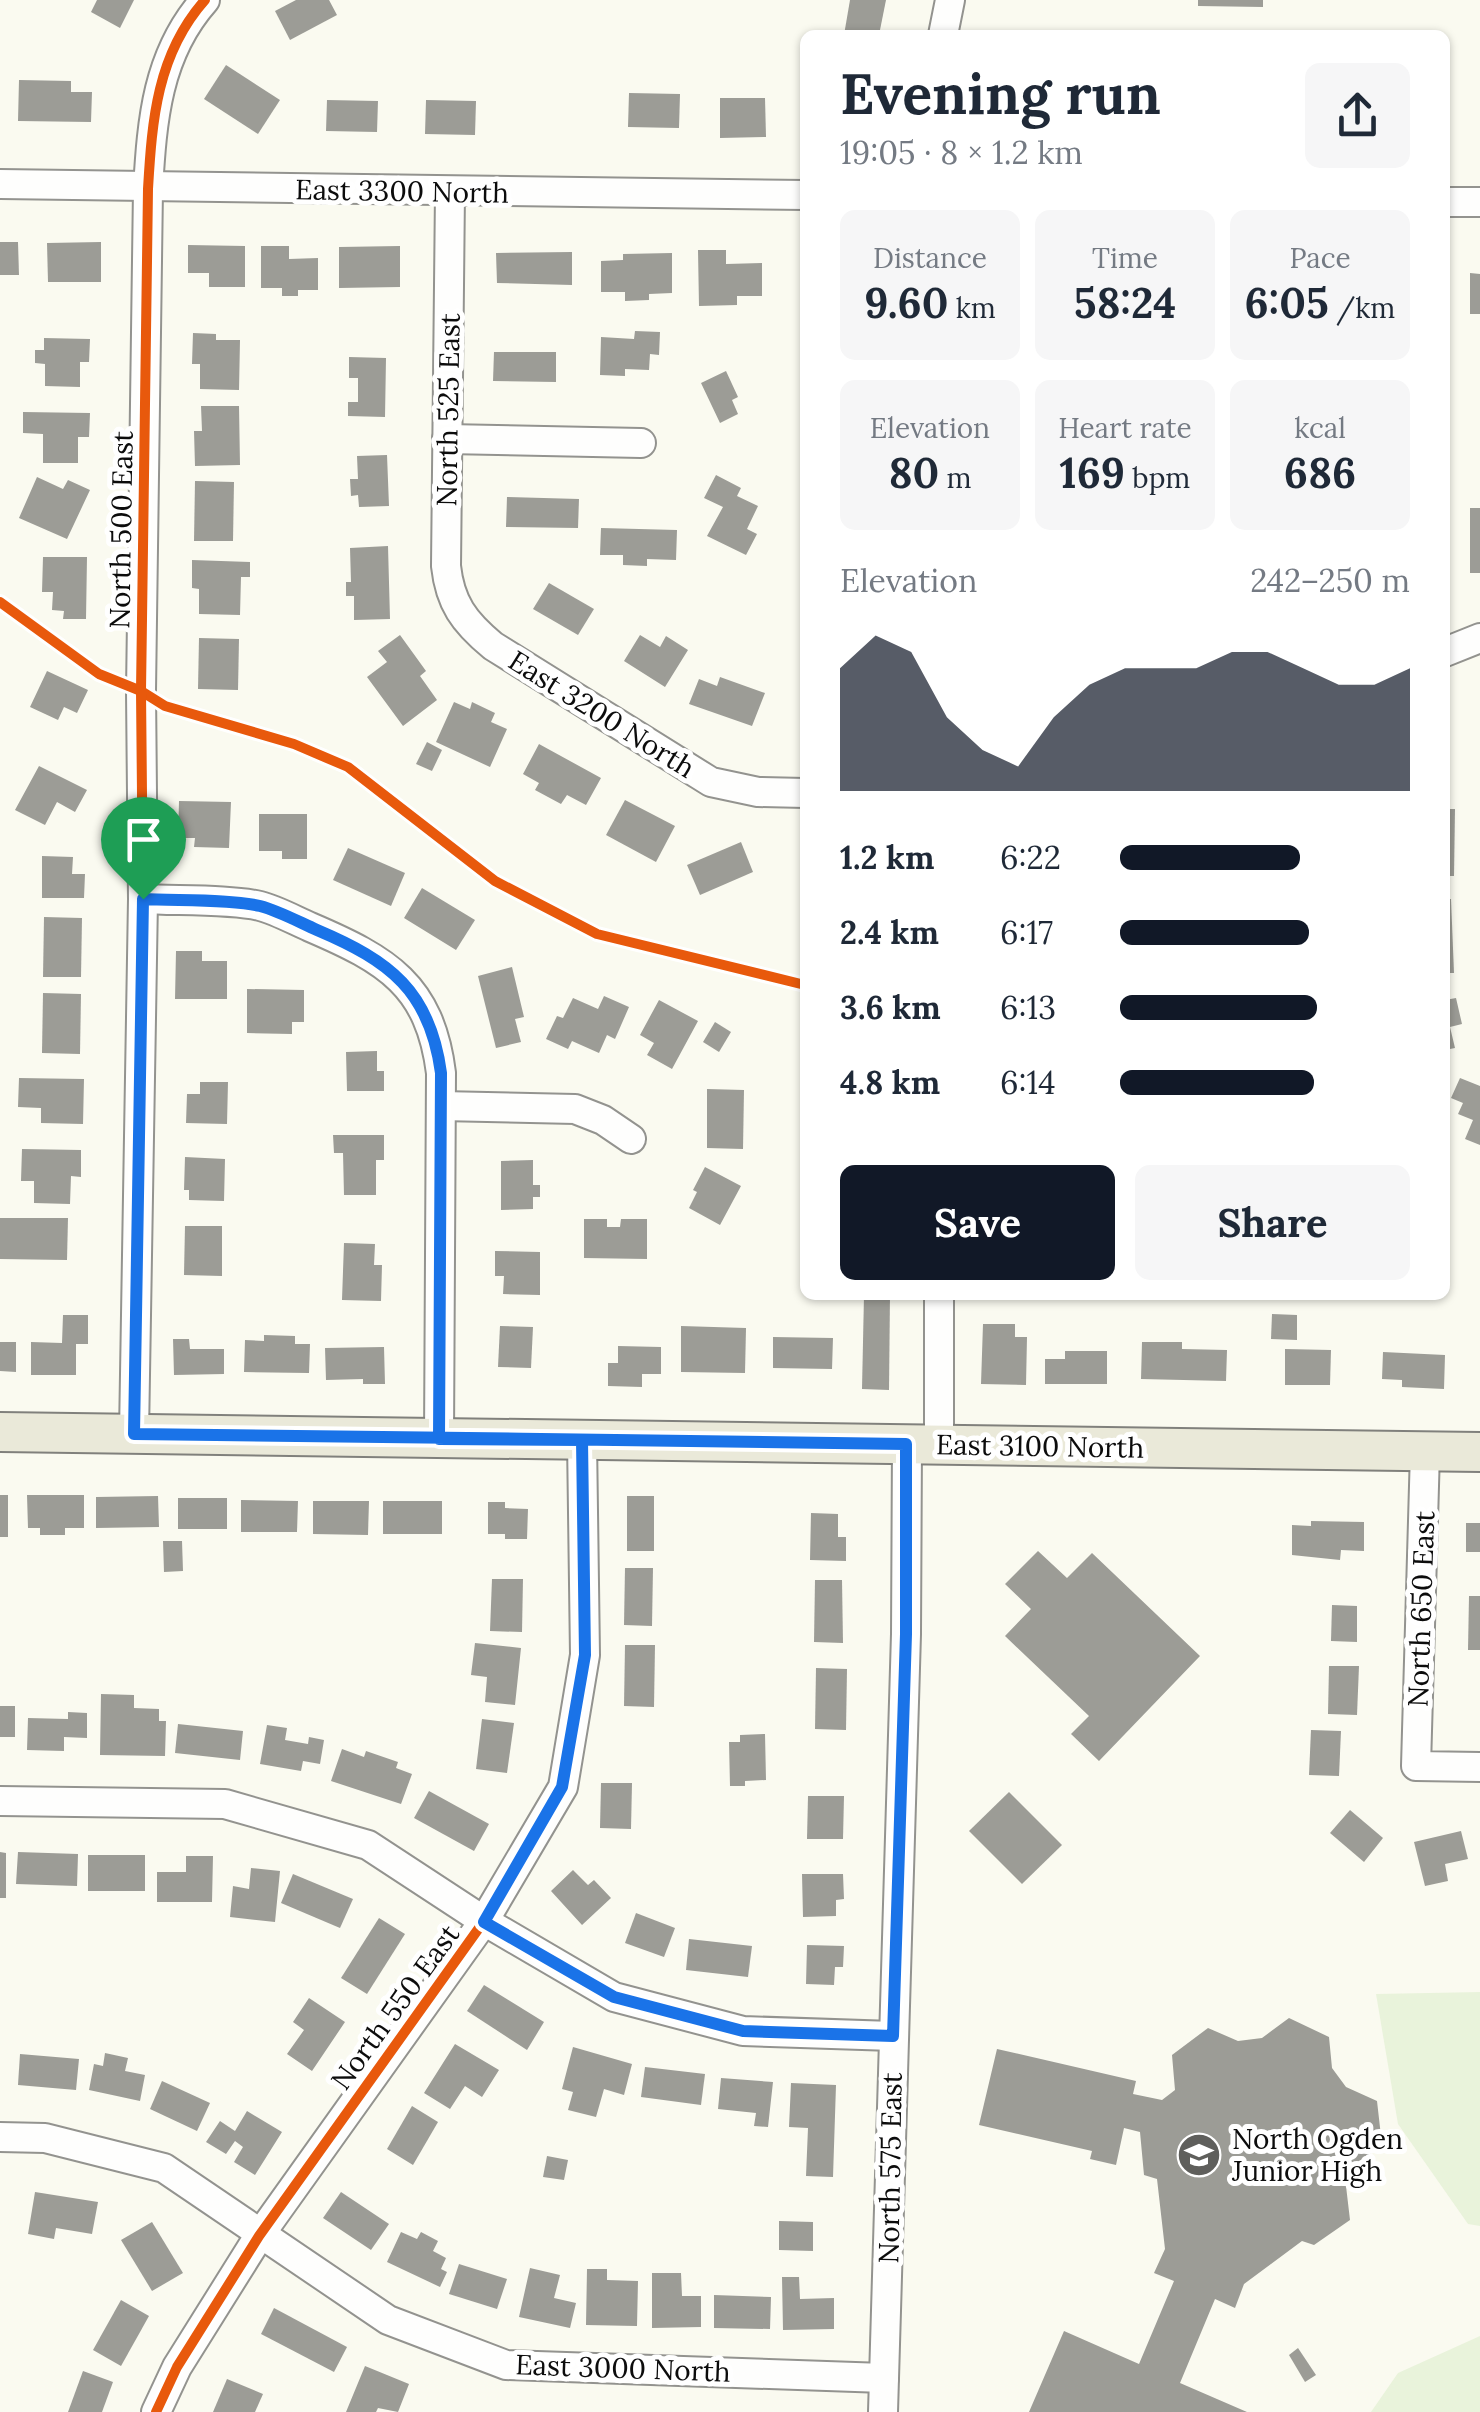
<!DOCTYPE html>
<html lang="en">
<head>
<meta charset="utf-8">
<style>
  :root { --surface:#fff; --page:#f6f6f7; --text:#1f2937; --muted:#747a83; --accent:#111827 }
  body { margin:0; font-family:Lora,serif; background:var(--page); color:var(--text); height:100vh; display:flex; flex-direction:column; font-size:38px; white-space:nowrap }
  * { box-sizing:border-box; margin:0 }
  p { font-size:32px; color:var(--muted) }
  .icon { flex:none; width:55px; height:55px; fill:none; stroke:currentColor; stroke-width:2; stroke-linecap:round; stroke-linejoin:round }
  .map { position:relative; flex:1; overflow:hidden }
  .panel { position:absolute; left:800px; top:30px; width:650px; height:1270px; display:flex; flex-direction:column; background:var(--surface); border-radius:15px; box-shadow:0 2px 8px #0004 }
  .panel>* { flex:none }
  .pin { position:absolute; display:grid; place-items:center; width:85px; height:85px; color:#fff; margin:-102px -42px; border-radius:50% 50% 50% 0; rotate:-45deg; box-shadow:0 0 10px #0007 }
  .pin .icon { rotate:45deg }
  .round { display:grid; place-items:center; flex:none; width:105px; height:105px; border-radius:15px; background:var(--page) }
  .overview { display:flex; align-items:center; justify-content:space-between; height:170px; padding:0 40px }
  h1 { font-size:55px; font-weight:700; line-height:75px }
  .figures { display:grid; grid-template-columns:repeat(3,1fr); gap:15px; height:170px; padding:10px 40px }
  .figures div { display:grid; align-content:center; border-radius:15px; background:var(--page); text-align:center }
  .figures b { font-size:42px; font-weight:700 }
  .figures small { font-size:28px; font-weight:400 }
  .figures p { font-size:28px }
  .chart { height:280px; padding:20px 40px }
  .chart p { display:flex; justify-content:space-between }
  .chart svg { width:100%; height:180px; margin-top:10px; fill:var(--accent); opacity:.7 }
  .cta { display:flex; gap:20px; margin-top:auto; padding:20px 40px }
  .cta a { flex:1; height:115px; border-radius:15px; background:var(--accent); color:#fff; font-size:40px; font-weight:700; line-height:115px; text-align:center }
  .cta a+a { background:var(--page); color:var(--text) }
  ul { padding:0 40px; list-style:none; font-size:32px }
  li { display:grid; grid-template-columns:160px 120px 1fr; align-items:center; height:75px }
  li i { height:25px; border-radius:12px; background:var(--accent) }
  .map>svg:first-child { display:block }
  .pitch { fill:#e9f3db }
  .building { fill:#9c9c96 }
  .lines { fill:none; stroke-linecap:round; stroke-linejoin:round }
  .minor-casing { stroke:#93938f; stroke-width:32 }
  .major-casing { stroke:#80807c; stroke-width:42 }
  .minor { stroke:#fefefd; stroke-width:28 }
  .major { stroke:#eae9d9; stroke-width:38 }
  .cycleway-casing { stroke:#fff; stroke-width:16 }
  .cycleway { stroke:#e8590c; stroke-width:10 }
  .route-casing { stroke:#fff; stroke-width:20 }
  .route { stroke:#1a73e8; stroke-width:12 }
  .labels { text-anchor:middle; stroke-width:10; stroke-linejoin:round; paint-order:stroke }
  .street-label { font-size:28px; fill:#0c0c0c; stroke:#fff }
  .poi-label { font-size:28px; fill:#0c0c0c; stroke:#fff; text-anchor:start }
</style>
</head>
<body>
<div class="map">
<svg width="1480" height="2412" viewBox="0 0 1480 2412">
  <rect width="100%" height="100%" fill="#fafaf0"/>
  <g class="pitch">
    <polygon points="1480,1992 1480,2226 1468,2224 1398,2124 1376,1994"/>
    <polygon points="1480,2336 1480,2412 1371,2412 1398,2373"/>
  </g>
  <g class="building">
    <polygon points="97,0 134,0 120,28 91,12"/>
    <polygon points="296,0 329,0 337,15 290,40 275,11"/>
    <polygon points="850,0 886,0 879,35 844,35"/>
    <polygon points="1198,0 1263,0 1263,7 1198,6"/>
    <polygon points="226,65 280,100 258,134 204,99"/>
    <polygon points="19,80 71,81 71,92 92,92 91,122 18,121"/>
    <polygon points="629,93 680,94 679,128 628,127"/>
    <polygon points="720,98 765,98 766,137 720,138"/>
    <polygon points="327,100 378,101 377,132 326,131"/>
    <polygon points="426,100 476,101 475,135 425,134"/>
    <polygon points="0,242 18,242 19,275 0,275"/>
    <polygon points="101,242 101,282 48,282 47,243"/>
    <polygon points="188,245 245,246 245,287 209,287 209,273 188,273"/>
    <polygon points="261,246 289,246 289,259 318,258 318,290 298,290 298,296 282,296 282,288 261,288"/>
    <polygon points="400,246 400,287 339,288 339,247"/>
    <polygon points="698,250 726,250 726,264 762,263 762,296 737,296 737,305 699,306"/>
    <polygon points="572,252 572,285 497,283 496,253"/>
    <polygon points="672,253 672,293 649,294 649,300 625,301 625,292 601,292 601,261 623,260 623,254"/>
    <polygon points="1470,273 1480,274 1480,314 1470,314"/>
    <polygon points="635,331 660,332 659,355 650,354 649,370 625,369 625,376 600,375 601,337 634,339"/>
    <polygon points="193,333 216,334 216,340 240,340 239,390 200,389 200,364 192,364"/>
    <polygon points="44,338 90,339 89,362 80,362 80,387 45,386 45,364 35,363 35,350 44,350"/>
    <polygon points="494,352 556,352 556,382 493,381"/>
    <polygon points="349,357 386,358 385,417 348,416 348,402 358,402 358,378 349,378"/>
    <polygon points="726,371 738,397 732,400 738,414 720,423 701,383"/>
    <polygon points="201,406 239,406 240,465 195,466 194,431 202,431"/>
    <polygon points="23,412 90,413 89,437 78,437 78,463 43,463 43,434 23,433"/>
    <polygon points="387,455 389,506 359,507 358,495 351,496 350,479 358,479 357,456"/>
    <polygon points="716,475 741,488 737,496 758,506 747,529 757,534 746,555 707,536 723,507 704,498"/>
    <polygon points="37,477 63,489 68,480 90,490 67,539 19,518"/>
    <polygon points="195,481 234,482 233,541 194,541"/>
    <polygon points="507,497 579,499 578,528 506,527"/>
    <rect x="1470" y="508" width="10" height="65"/>
    <polygon points="601,528 677,530 676,560 647,559 647,566 623,565 623,555 600,555"/>
    <polygon points="388,546 390,619 354,620 354,596 346,596 346,582 351,582 350,548"/>
    <polygon points="43,557 87,557 86,619 63,619 64,611 52,610 53,592 42,592"/>
    <polygon points="192,560 250,562 250,577 241,577 240,615 199,614 199,589 192,588"/>
    <polygon points="549,583 594,609 578,635 533,609"/>
    <polygon points="400,635 426,671 420,676 437,700 403,726 367,677 387,662 378,651"/>
    <polygon points="640,635 660,647 666,636 688,650 665,687 624,661"/>
    <polygon points="199,638 239,639 238,690 198,689"/>
    <polygon points="47,671 88,690 77,713 64,707 58,720 30,707"/>
    <polygon points="720,677 765,693 752,726 689,704 699,679 717,686"/>
    <polygon points="454,702 470,709 472,702 495,713 491,722 507,729 490,767 436,742"/>
    <polygon points="427,742 442,750 432,771 416,764"/>
    <polygon points="539,744 601,778 586,805 567,795 561,804 535,790 539,783 523,774"/>
    <polygon points="39,766 87,790 75,812 57,802 45,825 15,810"/>
    <polygon points="625,800 675,826 656,862 606,835"/>
    <polygon points="179,801 231,802 229,848 194,847 195,838 178,838"/>
    <polygon points="1445,809 1455,809 1454,876 1445,876"/>
    <polygon points="259,814 307,814 307,859 282,859 282,851 259,851"/>
    <polygon points="741,842 753,872 700,895 687,865"/>
    <polygon points="348,848 405,873 391,906 333,880"/>
    <polygon points="42,856 73,857 72,874 85,874 84,898 42,898"/>
    <polygon points="422,888 475,920 456,950 404,918"/>
    <polygon points="1445,899 1451,899 1454,973 1445,973"/>
    <polygon points="44,917 82,918 81,977 43,977"/>
    <polygon points="176,951 202,951 202,961 227,961 227,999 175,999"/>
    <polygon points="512,967 524,1017 515,1019 521,1042 496,1048 478,976"/>
    <polygon points="247,989 304,990 304,1022 292,1022 292,1034 247,1033"/>
    <polygon points="43,993 81,994 80,1054 42,1053"/>
    <polygon points="604,996 629,1007 615,1039 607,1035 599,1053 572,1041 568,1049 546,1039 557,1016 563,1018 573,998 598,1009"/>
    <polygon points="1456,998 1462,1024 1450,1027 1455,1048 1445,1050 1445,1000"/>
    <polygon points="659,1000 698,1021 672,1069 647,1055 654,1043 640,1035"/>
    <polygon points="715,1022 731,1032 719,1052 703,1042"/>
    <polygon points="377,1051 377,1071 384,1071 384,1091 347,1091 346,1052"/>
    <polygon points="19,1078 84,1079 83,1124 41,1123 41,1108 18,1107"/>
    <polygon points="1460,1078 1480,1086 1480,1145 1465,1139 1473,1120 1458,1114 1463,1103 1451,1098"/>
    <polygon points="200,1082 228,1082 227,1124 186,1123 187,1094 200,1094"/>
    <polygon points="707,1089 744,1090 743,1149 707,1148"/>
    <polygon points="333,1135 384,1135 384,1160 376,1160 376,1195 344,1195 343,1153 334,1153"/>
    <polygon points="22,1149 81,1150 81,1177 71,1176 70,1204 34,1203 34,1181 21,1181"/>
    <polygon points="185,1157 225,1159 224,1201 189,1200 189,1190 184,1190"/>
    <polygon points="533,1160 533,1185 540,1185 540,1197 533,1197 533,1209 501,1210 501,1161"/>
    <polygon points="705,1167 741,1186 720,1225 689,1208 697,1192 693,1190"/>
    <polygon points="0,1218 68,1218 67,1260 0,1259"/>
    <polygon points="584,1219 607,1219 607,1227 620,1227 621,1219 647,1219 647,1259 584,1258"/>
    <polygon points="185,1226 222,1226 222,1276 184,1275"/>
    <polygon points="344,1243 375,1244 374,1265 382,1265 381,1301 342,1300"/>
    <polygon points="495,1251 540,1252 540,1295 503,1294 504,1276 495,1276"/>
    <polygon points="864,1295 890,1295 889,1390 862,1389"/>
    <polygon points="1272,1314 1297,1315 1297,1340 1271,1339"/>
    <polygon points="63,1315 88,1315 88,1344 76,1344 76,1375 31,1375 31,1342 62,1343"/>
    <polygon points="983,1324 1015,1324 1015,1337 1027,1337 1026,1385 981,1384"/>
    <polygon points="500,1326 533,1327 531,1368 498,1367"/>
    <polygon points="681,1326 746,1328 745,1373 681,1372"/>
    <polygon points="264,1335 295,1336 295,1344 310,1344 309,1373 244,1372 245,1340 264,1341"/>
    <polygon points="773,1337 833,1338 832,1369 773,1368"/>
    <polygon points="173,1339 189,1339 190,1349 224,1349 224,1374 174,1375"/>
    <polygon points="0,1342 16,1342 16,1372 0,1371"/>
    <polygon points="1142,1342 1182,1342 1182,1349 1227,1350 1226,1381 1141,1379"/>
    <polygon points="618,1346 661,1347 661,1374 642,1374 642,1387 608,1386 608,1363 618,1363"/>
    <polygon points="384,1347 385,1384 363,1384 363,1379 326,1380 325,1348"/>
    <polygon points="1285,1349 1331,1350 1330,1385 1285,1385"/>
    <polygon points="1065,1351 1107,1351 1107,1384 1045,1384 1045,1359 1065,1359"/>
    <polygon points="1383,1352 1445,1355 1444,1389 1402,1387 1402,1380 1382,1379"/>
    <rect x="0" y="1495" width="8" height="42"/>
    <polygon points="27,1495 84,1495 84,1528 65,1528 65,1535 40,1535 40,1528 28,1528"/>
    <polygon points="158,1496 159,1527 96,1528 96,1497"/>
    <rect x="627" y="1496" width="27" height="55"/>
    <rect x="178" y="1498" width="49" height="31"/>
    <polygon points="241,1500 298,1501 297,1532 241,1532"/>
    <polygon points="313,1501 369,1501 368,1535 313,1534"/>
    <rect x="383" y="1501" width="59" height="33"/>
    <polygon points="488,1502 505,1502 505,1508 528,1509 527,1539 505,1539 505,1534 488,1534"/>
    <polygon points="811,1513 838,1514 838,1537 846,1537 846,1561 810,1560"/>
    <polygon points="1311,1521 1364,1522 1364,1551 1341,1550 1340,1560 1292,1555 1292,1525 1311,1526"/>
    <rect x="1466" y="1523" width="14" height="29"/>
    <polygon points="163,1541 182,1541 183,1571 164,1572"/>
    <polygon points="1038,1551 1067,1578 1092,1553 1200,1656 1099,1761 1071,1734 1089,1716 1005,1636 1031,1609 1005,1584"/>
    <polygon points="625,1568 653,1568 652,1626 624,1625"/>
    <polygon points="492,1579 523,1579 522,1632 490,1631"/>
    <polygon points="815,1580 842,1580 843,1643 814,1642"/>
    <polygon points="1469,1596 1480,1596 1480,1650 1468,1650"/>
    <polygon points="1332,1605 1357,1606 1357,1642 1331,1641"/>
    <polygon points="475,1643 521,1648 515,1705 485,1702 487,1677 471,1675"/>
    <polygon points="625,1645 655,1645 654,1707 624,1706"/>
    <polygon points="1329,1666 1359,1666 1357,1715 1328,1714"/>
    <polygon points="816,1668 847,1669 846,1730 815,1729"/>
    <polygon points="101,1694 134,1695 134,1708 159,1709 159,1721 166,1721 165,1756 100,1755"/>
    <rect x="0" y="1706" width="15" height="31"/>
    <polygon points="68,1712 87,1713 87,1738 64,1737 64,1751 27,1750 28,1718 68,1719"/>
    <polygon points="482,1719 514,1723 507,1773 476,1769"/>
    <polygon points="178,1724 243,1731 240,1760 175,1753"/>
    <polygon points="267,1725 287,1728 285,1740 308,1744 309,1737 324,1740 320,1764 303,1761 301,1771 260,1764"/>
    <polygon points="1311,1730 1341,1731 1339,1776 1309,1775"/>
    <polygon points="765,1734 766,1780 745,1781 745,1786 730,1786 729,1742 740,1742 740,1735"/>
    <polygon points="342,1749 364,1757 366,1751 398,1762 396,1768 412,1774 401,1804 331,1781"/>
    <polygon points="601,1783 632,1783 631,1829 600,1828"/>
    <polygon points="429,1791 489,1824 474,1851 414,1818"/>
    <polygon points="1009,1792 1062,1845 1022,1884 969,1831"/>
    <polygon points="808,1796 844,1796 843,1839 807,1839"/>
    <polygon points="1350,1810 1383,1838 1364,1862 1330,1833"/>
    <polygon points="1461,1831 1468,1859 1445,1864 1448,1881 1425,1886 1414,1842"/>
    <polygon points="0,1852 6,1853 6,1898 0,1898"/>
    <polygon points="18,1852 78,1854 77,1886 16,1884"/>
    <rect x="88" y="1855" width="57" height="36"/>
    <polygon points="186,1856 213,1856 212,1902 157,1902 157,1872 186,1872"/>
    <polygon points="251,1868 280,1871 275,1922 230,1917 233,1886 249,1889"/>
    <polygon points="573,1870 588,1885 594,1880 611,1898 582,1925 551,1891"/>
    <polygon points="293,1874 353,1899 340,1928 281,1903"/>
    <polygon points="802,1874 843,1874 844,1899 836,1900 836,1916 803,1917"/>
    <polygon points="636,1913 675,1928 664,1957 625,1943"/>
    <polygon points="379,1918 405,1934 367,1994 341,1978"/>
    <polygon points="689,1939 752,1946 748,1977 686,1970"/>
    <polygon points="807,1945 844,1946 843,1967 835,1967 834,1985 806,1984"/>
    <polygon points="484,1985 544,2022 527,2050 467,2011"/>
    <polygon points="309,1998 345,2022 312,2071 287,2054 304,2030 293,2022"/>
    <polygon points="1289,2018 1329,2037 1332,2068 1346,2087 1377,2101 1382,2145 1355,2165 1346,2186 1350,2220 1314,2245 1302,2241 1244,2284 1235,2308 1215,2299 1180,2383 1247,2412 1029,2412 1064,2331 1139,2364 1174,2281 1154,2273 1165,2249 1157,2179 1144,2175 1140,2132 1124,2128 1116,2165 1090,2159 1092,2151 979,2125 997,2049 1136,2081 1133,2094 1162,2100 1175,2090 1172,2055 1208,2028 1238,2041 1262,2038"/>
    <polygon points="455,2044 499,2070 482,2097 465,2086 450,2109 424,2093"/>
    <polygon points="573,2047 632,2064 624,2095 604,2089 596,2117 568,2110 573,2092 562,2089"/>
    <polygon points="105,2053 128,2058 125,2071 145,2075 140,2101 89,2090 94,2064 103,2066"/>
    <polygon points="20,2054 79,2059 76,2090 18,2085"/>
    <polygon points="645,2067 705,2074 701,2105 641,2097"/>
    <polygon points="721,2078 773,2082 768,2127 754,2126 756,2113 718,2109"/>
    <polygon points="162,2081 210,2103 197,2131 150,2109"/>
    <polygon points="791,2083 836,2085 833,2177 806,2176 808,2128 789,2127"/>
    <polygon points="412,2106 438,2122 413,2165 387,2149"/>
    <polygon points="247,2111 282,2132 255,2175 234,2162 243,2147 235,2141 226,2154 206,2142 220,2121 235,2131"/>
    <polygon points="547,2156 568,2160 564,2180 543,2177"/>
    <polygon points="35,2192 98,2202 92,2234 56,2228 54,2239 28,2234"/>
    <polygon points="341,2192 389,2224 371,2250 323,2218"/>
    <polygon points="779,2221 813,2222 813,2251 779,2250"/>
    <polygon points="152,2222 183,2273 152,2291 121,2240"/>
    <polygon points="401,2232 417,2239 421,2232 438,2241 433,2251 446,2258 441,2269 447,2272 440,2287 387,2262"/>
    <polygon points="459,2264 507,2279 497,2309 449,2294"/>
    <polygon points="530,2268 560,2275 554,2298 576,2303 570,2328 519,2317"/>
    <polygon points="587,2269 607,2269 607,2280 638,2281 637,2326 586,2325"/>
    <polygon points="652,2273 681,2273 682,2296 701,2296 701,2327 652,2328"/>
    <polygon points="782,2277 799,2277 800,2299 834,2298 834,2329 783,2330"/>
    <polygon points="714,2295 771,2297 770,2329 714,2328"/>
    <polygon points="121,2300 149,2316 121,2366 93,2350"/>
    <polygon points="274,2308 347,2347 334,2372 261,2334"/>
    <polygon points="1298,2348 1316,2375 1305,2382 1289,2355"/>
    <polygon points="365,2366 409,2384 398,2412 378,2408 376,2412 346,2412"/>
    <polygon points="83,2371 113,2382 102,2412 68,2412"/>
    <polygon points="227,2379 263,2394 255,2412 213,2412"/>
  </g>
  <g class="lines">
    <g class="minor-casing">
      <g id="minor">
        <polyline points="943,35 950,0"/>
        <polyline points="0,184 805,195"/>
        <path d="M450,192L446,566C450,603 464,622 493,646L711,782L758,792L805,793"/>
        <polyline points="1445,202 1480,202"/>
        <polyline points="447,439 641,443"/>
        <polyline points="1445,652 1480,638"/>
        <path d="M143,899C175,901 230,899 260,906C276,910 294,920 310,927C387,960 430,985 441,1073L439,1439"/>
        <polyline points="441,1106 575,1109 603,1120 631,1139"/>
        <path d="M134,1434L143,899L141,691L148,189C152,120 157,54 205,0"/>
        <polyline points="939,1445 939,1295"/>
        <polyline points="1425,1451 1416,1766 1480,1767"/>
        <polyline points="0,1801 225,1804 368,1845 484,1921 614,1997 743,2031 893,2036"/>
        <polyline points="0,2137 45,2138 164,2168 388,2320 506,2365 884,2378"/>
        <polyline points="156,2412 177,2367 259,2236 484,1921 563,1787 585,1655 582,1440"/>
        <polyline points="883,2412 906,1634 907,1444"/>
      </g>
    </g>
    <g class="major-casing">
      <polyline id="major" points="0,1432 1480,1452"/>
    </g>
    <use href="#minor" class="minor"/>
    <use href="#major" class="major"/>
    <g class="cycleway-casing">
      <g id="cycleway">
        <polyline points="0,602 99,674 141,691 165,706 294,744 348,767 495,881 597,934 805,985"/>
        <path d="M134,1434L143,899L141,691L148,189C152,120 157,54 205,0"/>
        <polyline points="156,2412 177,2367 259,2236 484,1921 563,1787 585,1655 582,1440"/>
      </g>
    </g>
    <use href="#cycleway" class="cycleway"/>
  </g>
  <g class="lines">
    <g class="route-casing">
      <path id="route" d="M143,899C175,901 230,899 260,906C279,911 299,922 317,930C390,961 430,991 441,1073L439,1439L582,1440L585,1655L562,1787L484,1922L614,1997L743,2031L893,2036L906,1634V1444C649,1439 391,1438 134,1434L143,899"/>
    </g>
    <use href="#route" class="route"/>
  </g>
  <defs>
    <g id="school-disc" transform="scale(2.25)"><circle r="9.5" fill="#5f5f5c" stroke="#fff"/><path d="M0-5L7-2L0 1L-7-2ZM-4 1L0 2.5L4 1V4Q0 6-4 4Z" fill="#fff"/></g>
  </defs>
  <g fill-rule="evenodd">
    <use href="#school-disc" x="1199" y="2155"/>
  </g>
  <g class="labels">
    <g class="street-label">
      <text transform="translate(402 191) rotate(1)" y="10">East 3300 North</text>
      <text transform="translate(448 410) rotate(-89)" y="10">North 525 East</text>
      <text transform="translate(121 530) rotate(-89)" y="10">North 500 East</text>
      <text transform="translate(602 714) rotate(32)" y="10">East 3200 North</text>
      <text transform="translate(1040 1446) rotate(1)" y="10">East 3100 North</text>
      <text transform="translate(1421 1609) rotate(-88)" y="10">North 650 East</text>
      <text transform="translate(395 2007) rotate(-54)" y="10">North 550 East</text>
      <text transform="translate(890 2168) rotate(-89)" y="10">North 575 East</text>
      <text transform="translate(623 2368) rotate(2)" y="10">East 3000 North</text>
    </g>
    <g class="poi-label">
      <text x="1232" y="2149">North Ogden<tspan x="1232" dy="32">Junior High</tspan></text>
    </g>
  </g>
</svg>
<div class="pin" style="left:143px;top:899px;background:#1e9e55"><svg class="icon" aria-label="arrive" viewBox="0 0 24 24"><path d="M6 21V4h12l-3 4 3 4H6"/></svg></div>
<section class="panel">
<div class="overview"><div><h1>Evening run</h1><p>19:05 · 8 × 1.2 km</p></div><a class="round"><svg class="icon" aria-label="share" viewBox="0 0 24 24"><path d="M12 15V3M7 8l5-5 5 5M5 13v7h14v-7"/></svg></a></div>
<div class="figures">
<div><p>Distance</p><b>9.60<small> km</small></b></div>
<div><p>Time</p><b>58:24</b></div>
<div><p>Pace</p><b>6:05<small> /km</small></b></div>
</div>
<div class="figures">
<div><p>Elevation</p><b>80<small> m</small></b></div>
<div><p>Heart rate</p><b>169<small> bpm</small></b></div>
<div><p>kcal</p><b>686</b></div>
</div>
<div class="chart"><p><span>Elevation</span>242–250 m</p>
<svg viewBox="0 0 160 44" preserveAspectRatio="none"><path d="M0 44V14L10 6L20 10L30 26L40 34L50 38L60 26L70 18L80 14L90 14L100 14L110 10L120 10L130 14L140 18L150 18L160 14V44z"/></svg>
</div>
<ul>
<li><b>1.2 km</b>6:22<i style="width:62%"></i></li>
<li><b>2.4 km</b>6:17<i style="width:65%"></i></li>
<li><b>3.6 km</b>6:13<i style="width:68%"></i></li>
<li><b>4.8 km</b>6:14<i style="width:67%"></i></li>
</ul>
<div class="cta"><a>Save</a><a>Share</a></div>
</section>
</div>
</body>
</html>
